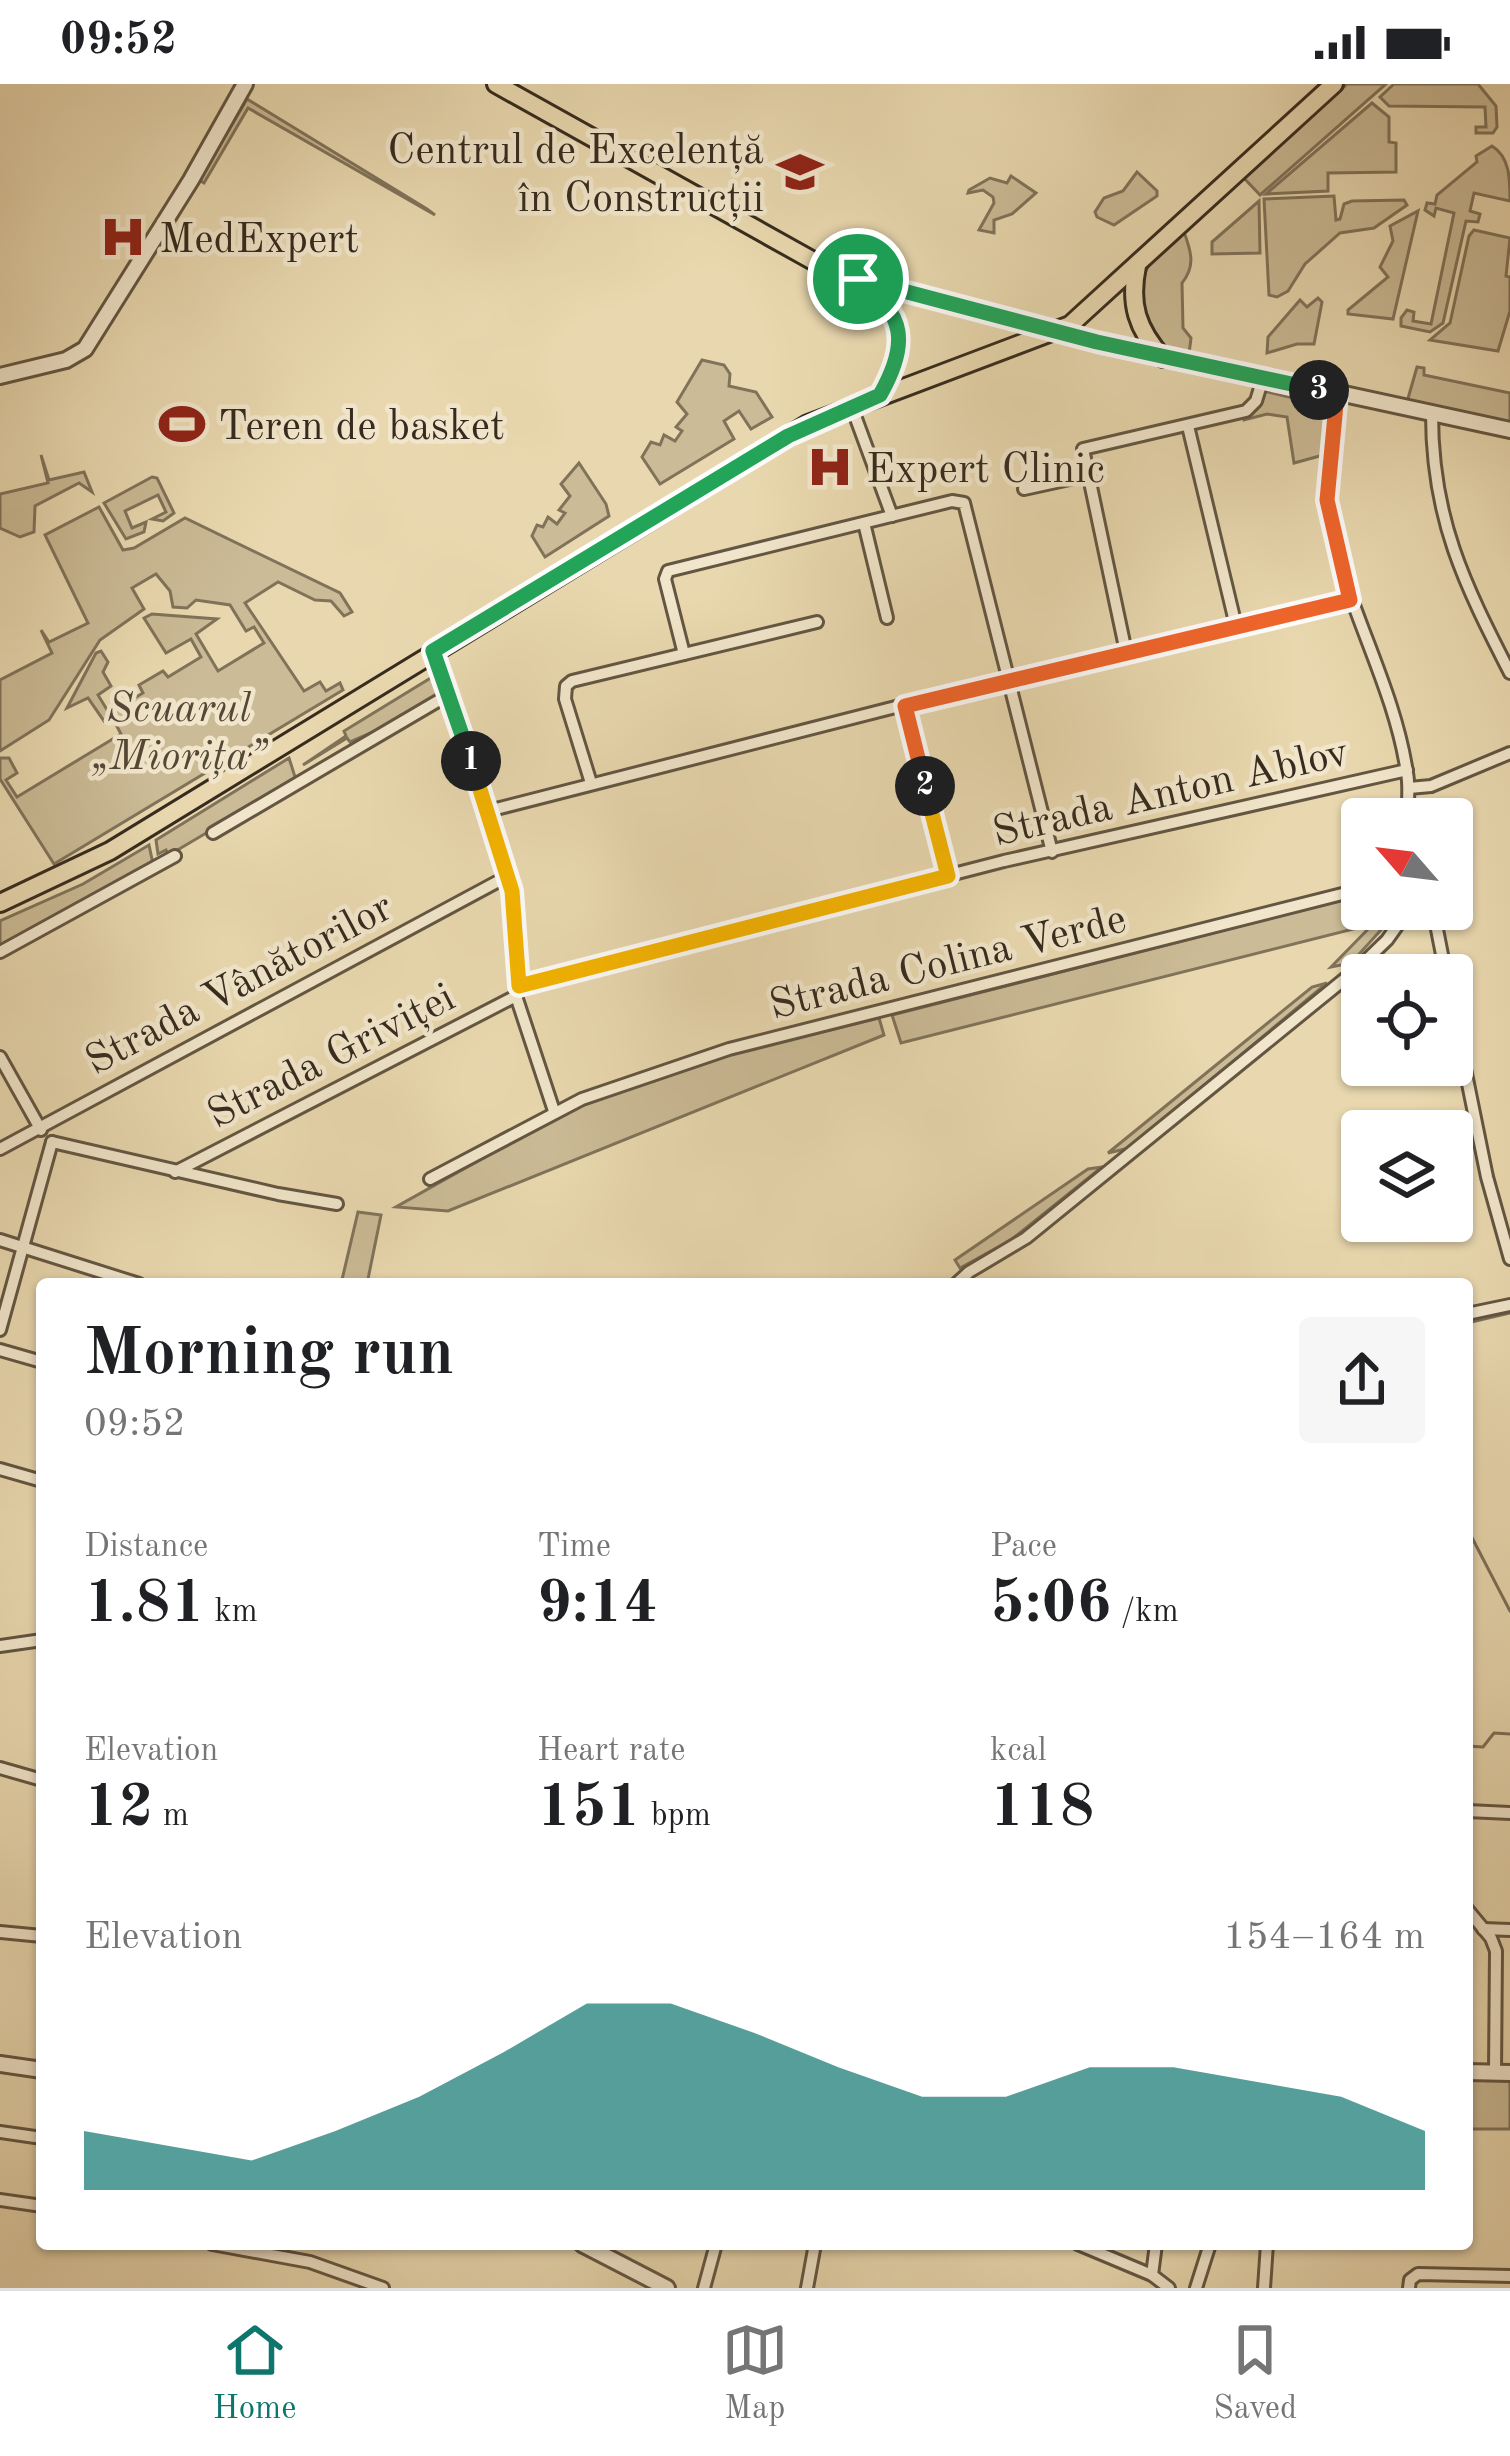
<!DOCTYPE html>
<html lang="en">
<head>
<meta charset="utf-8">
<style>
  :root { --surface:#fff; --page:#f6f6f6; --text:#202124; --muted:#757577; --line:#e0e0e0; --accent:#0f766e }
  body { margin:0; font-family:"Old Standard TT",serif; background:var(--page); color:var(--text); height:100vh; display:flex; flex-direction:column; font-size:45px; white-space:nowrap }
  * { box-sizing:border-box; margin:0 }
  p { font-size:39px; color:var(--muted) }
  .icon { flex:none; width:66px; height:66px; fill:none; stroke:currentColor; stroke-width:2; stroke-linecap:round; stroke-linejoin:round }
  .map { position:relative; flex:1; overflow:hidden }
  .sheet { position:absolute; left:36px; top:1194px; width:1437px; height:972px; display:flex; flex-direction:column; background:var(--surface); border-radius:12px; box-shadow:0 3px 9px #0004 }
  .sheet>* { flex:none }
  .needle { width:78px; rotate:298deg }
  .tools { position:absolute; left:1341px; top:714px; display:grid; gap:24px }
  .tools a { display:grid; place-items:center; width:132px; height:132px; border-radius:12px; background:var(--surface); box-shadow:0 3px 9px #0004; font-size:60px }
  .pin { position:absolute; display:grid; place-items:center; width:102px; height:102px; color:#fff; margin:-51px; border:6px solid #fff; border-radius:50%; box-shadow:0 3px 12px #0007 }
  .km { position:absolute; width:60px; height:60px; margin:-30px; border-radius:50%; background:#222; color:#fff; font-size:33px; line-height:60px; text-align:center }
  .round { display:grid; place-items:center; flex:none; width:126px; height:126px; border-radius:12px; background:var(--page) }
  .headline { display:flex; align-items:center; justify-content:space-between; height:204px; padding:0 48px }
  h1 { font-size:66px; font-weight:700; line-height:90px }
  .figures { display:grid; grid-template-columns:repeat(3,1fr); gap:18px; height:204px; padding:12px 48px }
  .figures div { display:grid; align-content:center }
  .figures b { font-size:60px; font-weight:700 }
  .figures small { font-size:33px; font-weight:400 }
  .figures p { font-size:33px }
  .chart { height:336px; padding:24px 48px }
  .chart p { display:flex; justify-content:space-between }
  .chart svg { width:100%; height:216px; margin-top:12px; fill:var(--accent); opacity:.7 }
  .status { display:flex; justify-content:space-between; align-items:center; height:84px; padding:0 60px; background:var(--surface); direction:ltr }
  .status svg { height:33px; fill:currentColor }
  .dock { display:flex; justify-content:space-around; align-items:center; height:168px; border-top:3px solid var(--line); background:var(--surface); font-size:33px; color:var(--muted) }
  .dock a { display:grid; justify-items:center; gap:6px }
  .dock .current { color:var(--accent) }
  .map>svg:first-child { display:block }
  .green { fill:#cbbb96; stroke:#80735a; stroke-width:3 }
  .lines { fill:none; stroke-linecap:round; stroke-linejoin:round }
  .stream { stroke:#7d6f58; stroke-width:3 }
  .minor-casing { stroke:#635642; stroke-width:16 }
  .tertiary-casing { stroke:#635642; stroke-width:20 }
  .primary-casing { stroke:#362b1e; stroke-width:22 }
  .minor { stroke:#f1e6cb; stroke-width:10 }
  .tertiary { stroke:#f1e6cb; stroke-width:14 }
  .primary { stroke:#e9d8af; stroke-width:16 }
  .split-1-casing { stroke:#fff; stroke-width:24 }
  .split-2-casing { stroke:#fff; stroke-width:24 }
  .split-3-casing { stroke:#fff; stroke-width:24 }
  .split-4-casing { stroke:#fff; stroke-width:24 }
  .split-1 { stroke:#22a559; stroke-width:15 }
  .split-2 { stroke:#f5b400; stroke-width:15 }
  .split-3 { stroke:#f0652b; stroke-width:15 }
  .split-4 { stroke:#22a559; stroke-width:15 }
  .labels { text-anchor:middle; stroke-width:9; stroke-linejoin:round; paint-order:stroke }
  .poi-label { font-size:42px; fill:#362b1e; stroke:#f1e6cb; text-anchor:start }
  .park-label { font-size:42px; font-style:italic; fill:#544836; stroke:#f1e6cb }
  .street-label { font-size:42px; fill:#362b1e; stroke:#f1e6cb }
</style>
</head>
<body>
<div class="status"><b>09:52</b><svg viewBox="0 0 49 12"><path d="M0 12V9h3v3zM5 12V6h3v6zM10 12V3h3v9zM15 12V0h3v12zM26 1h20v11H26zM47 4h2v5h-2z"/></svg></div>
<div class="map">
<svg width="1510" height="2204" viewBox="0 0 1510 2204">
  <rect width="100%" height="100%" fill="#e9d8af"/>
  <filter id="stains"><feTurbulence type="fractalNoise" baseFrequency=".00167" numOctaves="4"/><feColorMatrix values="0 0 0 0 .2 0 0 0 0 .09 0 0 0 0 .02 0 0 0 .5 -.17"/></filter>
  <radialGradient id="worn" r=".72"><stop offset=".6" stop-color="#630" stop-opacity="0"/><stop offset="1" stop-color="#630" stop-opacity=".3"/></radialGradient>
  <g class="green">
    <polygon points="1347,0 1386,0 1260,111 1242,92"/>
    <polygon points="1394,0 1478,0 1496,22 1497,43 1493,49 1476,49 1476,43 1486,43 1485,23 1389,22 1380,13"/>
    <polygon points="247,15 427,125 435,131 248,24 204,99 199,96"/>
    <polygon points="1372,19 1389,33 1389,58 1396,59 1396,88 1328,89 1328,107 1266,110"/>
    <path d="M1492,62C1510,73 1510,95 1510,117L1474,109L1470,127L1480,130L1478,138L1466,137L1443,239L1430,248L1401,242V234L1407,226L1414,228L1413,237L1431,240L1454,129L1436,124L1434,132L1425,126L1427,119L1435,120L1437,111L1477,78L1476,72Z"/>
    <polygon points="1137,88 1157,107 1157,112 1114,141 1097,133 1095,128 1104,114 1123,107"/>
    <polygon points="1011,92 1036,109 1012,130 994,136 994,149 979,146 994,119 993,113 983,106 968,109 969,106 990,94 1007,99"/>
    <polygon points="1334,112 1336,136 1340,135 1344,120 1352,117 1404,116 1407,121 1374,144 1340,149 1305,180 1288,207 1277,213 1269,211 1264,115"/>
    <polygon points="1259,117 1260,169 1212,170 1212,158"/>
    <polygon points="1418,127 1393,235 1348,230 1348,226 1388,193 1380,183 1393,157 1390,142"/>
    <polygon points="1474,146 1510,154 1506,192 1510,193 1510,227 1498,267 1430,256 1450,239 1469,152"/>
    <path d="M1184,148C1191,167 1196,182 1182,199L1183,244L1191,254L1189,270L1164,265L1145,244L1141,196L1150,179Z"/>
    <polygon points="1318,214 1322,218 1314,260 1297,260 1267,269 1268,253 1300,216 1307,223"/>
    <polygon points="702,276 724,281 730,290 729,302 756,308 772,333 751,345 739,327 724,337 734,355 660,400 642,373 651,358 660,361 664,351 675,357 682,347 676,343 687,330 677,318"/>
    <polygon points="1417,283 1424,284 1424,291 1510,309 1510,342 1407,318"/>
    <polygon points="1264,307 1334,324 1327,370 1294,379 1287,333 1267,330 1244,336 1243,332 1256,324"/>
    <polygon points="41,371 49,396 84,388 92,408 79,399 35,422 34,448 20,453 0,444 0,410 48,399"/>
    <polygon points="579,379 606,420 609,432 545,473 532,452 537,441 543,443 548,433 557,440 565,429 559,426 570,412 561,400"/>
    <polygon points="152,393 157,394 174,429 163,437 152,435 166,428 158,411 125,427 132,444 146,438 144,448 126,455 104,419"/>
    <polygon points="99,423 123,466 134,464 185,434 340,509 352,528 344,532 331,517 315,516 278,498 245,519 304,607 320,598 326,607 340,599 343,606 54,780 0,695 0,674 9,674 17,689 6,696 17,713 121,650 112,633 104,637 88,614 67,624 96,569 101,567 108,578 103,588 111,602 98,611 109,629 143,609 139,601 163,587 168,593 201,573 191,555 166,569 144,534 152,530 217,535 196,550 218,587 264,559 254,543 246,547 230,521 196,516 187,524 173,523 170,507 156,490 132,504 144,525 100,556 49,636 0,667 0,596 52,569 41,546 49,558 88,539 45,451"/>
    <polygon points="434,592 442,611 427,621 421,620 387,642 350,658 347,654 303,681 346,652 344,647"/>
    <polygon points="289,674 296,696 169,771 166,766 158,770 156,756"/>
    <polygon points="149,761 153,780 0,865 0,837 83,800"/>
    <polygon points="1362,811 1362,825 1400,825 1351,879 1331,883 1373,840 901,959 892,931"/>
    <polygon points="1327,899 1129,1064 1108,1069 1312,903"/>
    <polygon points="879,934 884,951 448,1127 396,1123 567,1027 716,974"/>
    <polygon points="1102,1083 1011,1156 960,1184 955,1176 1088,1085"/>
    <polygon points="358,1128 381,1131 367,1200 341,1200"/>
    <polygon points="1467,1994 1510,1996 1510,2045 1467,2045"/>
  </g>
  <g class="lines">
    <g class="stream">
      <polyline points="1467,1239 1510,1229"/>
      <polyline points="1467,1444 1510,1527"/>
      <polyline points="1467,1662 1483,1663 1494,1649 1510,1650"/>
    </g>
    <g class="minor-casing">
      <g id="minor">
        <path d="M1337,310C1339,357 1321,401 1332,449C1350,530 1395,606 1407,689C1410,704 1407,719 1408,735"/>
        <polyline points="851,321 892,432"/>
        <path d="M1432,330C1432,435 1464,499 1510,589"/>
        <polyline points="1188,342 1236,542"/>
        <polyline points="1024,405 1088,391"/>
        <polyline points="864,439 887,534"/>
        <polyline points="433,567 500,760 517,841 519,872 516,912 554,1027"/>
        <polyline points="1126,568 1083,365 1246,327 1256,317 1263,294"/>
        <polyline points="684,570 665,495 668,487 952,417 964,419 1052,768"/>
        <polyline points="905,622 948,792"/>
        <polyline points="591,699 565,615 566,602 572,597 817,538"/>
        <polyline points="1409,704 1431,702 1510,669"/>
        <polyline points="488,727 923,616 1350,516"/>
        <polyline points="213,749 448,611"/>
        <polyline points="1433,825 1446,891"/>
        <polyline points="0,868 175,772"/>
        <polyline points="519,902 1004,777 1407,686"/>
        <polyline points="1452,921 1487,1093 1510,1175"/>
        <polyline points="0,973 41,1046"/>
        <polyline points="52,1058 278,1110 337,1120"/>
        <polyline points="0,1065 508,792"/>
        <polyline points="175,1088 516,912"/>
        <polyline points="430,1095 582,1015 729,965 1362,805"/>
        <polyline points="0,1156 139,1200"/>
        <polyline points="956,1200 969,1188 1026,1154 1357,885 1387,856 1409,825"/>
        <polyline points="1467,1230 1510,1221"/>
        <polyline points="0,1246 52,1058"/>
        <polyline points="0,1266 42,1278"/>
        <polyline points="0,1385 42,1397"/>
        <polyline points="0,1562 42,1556"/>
        <polyline points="0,1684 42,1696"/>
        <polyline points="1467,1727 1510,1729"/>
        <polyline points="1467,1825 1491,1854 1496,1867 1495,1989"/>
        <polyline points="1483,1845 1510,1846"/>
        <polyline points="0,1848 42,1852"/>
        <polyline points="0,2048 42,2054"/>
        <polyline points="0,2116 42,2122"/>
        <polyline points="212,2160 310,2178 383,2204"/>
        <polyline points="1078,2160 1152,2191 1169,2204"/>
        <polyline points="1152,2191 1156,2160"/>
        <polyline points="704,2204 716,2160"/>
        <polyline points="807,2204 815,2160"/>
        <polyline points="1196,2204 1210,2160"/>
        <polyline points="1264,2204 1267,2160"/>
        <polyline points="1409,2204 1410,2196 1418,2190 1510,2192"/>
      </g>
    </g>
    <g class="tertiary-casing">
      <g id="tertiary">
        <polyline points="1058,248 1510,346"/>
        <polyline points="0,292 66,276 85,265 191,96 245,0"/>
        <polyline points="0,1980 42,1986"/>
        <polyline points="1467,1988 1510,1989"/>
        <polyline points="582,2160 667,2204"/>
      </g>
    </g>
    <g class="primary-casing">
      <g id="primary">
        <polyline points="496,0 817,179 858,195 1057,248"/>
        <path d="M1137,182C1129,220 1137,245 1163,274"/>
        <path d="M863,199C909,232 906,266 880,311"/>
        <polyline points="0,819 110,767 808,340 1070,241 1334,0"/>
      </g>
    </g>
    <use href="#minor" class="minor"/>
    <use href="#tertiary" class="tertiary"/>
    <use href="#primary" class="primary"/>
  </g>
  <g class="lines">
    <g class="split-1-casing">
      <path id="split-1" d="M471,677L433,567L788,352L880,311C909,260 906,230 858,195"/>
    </g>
    <g class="split-2-casing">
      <polyline id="split-2" points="471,677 512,807 519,902 948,792 925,702"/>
    </g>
    <g class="split-3-casing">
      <polyline id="split-3" points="925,702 905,622 1350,516 1327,416 1337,310 1319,306"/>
    </g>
    <g class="split-4-casing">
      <polyline id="split-4" points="858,195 1097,258 1319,306"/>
    </g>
    <use href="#split-1" class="split-1"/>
    <use href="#split-2" class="split-2"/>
    <use href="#split-3" class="split-3"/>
    <use href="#split-4" class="split-4"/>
  </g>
  <defs>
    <g id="university-bare" transform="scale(3.6)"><path d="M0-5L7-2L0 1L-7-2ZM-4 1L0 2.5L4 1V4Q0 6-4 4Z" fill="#8f2418" stroke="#f1e6cb" stroke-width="2.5" paint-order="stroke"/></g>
    <g id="hospital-bare" transform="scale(3.6)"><path d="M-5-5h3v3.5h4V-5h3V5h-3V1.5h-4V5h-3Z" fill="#8f2418" stroke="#f1e6cb" stroke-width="2.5" paint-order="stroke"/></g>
    <g id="stadium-bare" transform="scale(3.6)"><path d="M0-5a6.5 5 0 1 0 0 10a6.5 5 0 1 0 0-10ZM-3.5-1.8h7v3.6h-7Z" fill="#8f2418" stroke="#f1e6cb" stroke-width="2.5" paint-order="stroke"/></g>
  </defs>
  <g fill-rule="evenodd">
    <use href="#university-bare" x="800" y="88"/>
    <use href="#hospital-bare" x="123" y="153"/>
    <use href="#stadium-bare" x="182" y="340"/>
    <use href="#hospital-bare" x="830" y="383"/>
  </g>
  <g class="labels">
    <g class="poi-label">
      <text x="764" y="79" text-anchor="end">Centrul de Excelență<tspan x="764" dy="48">în Construcții</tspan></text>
      <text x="159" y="168">MedExpert</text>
      <text x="218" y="355">Teren de basket</text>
      <text x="866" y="398">Expert Clinic</text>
    </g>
    <g class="park-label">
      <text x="179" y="637">Scuarul<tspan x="179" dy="48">„Miorița”</tspan></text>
    </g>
    <g class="street-label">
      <text transform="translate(1170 706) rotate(-13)" y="15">Strada Anton Ablov</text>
      <text transform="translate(947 876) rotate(-14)" y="15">Strada Colina Verde</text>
      <text transform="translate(238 898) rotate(-28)" y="15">Strada Vânătorilor</text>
      <text transform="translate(330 970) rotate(-27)" y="15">Strada Griviței</text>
    </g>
  </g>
  <rect width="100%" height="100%" filter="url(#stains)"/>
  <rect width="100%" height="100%" fill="url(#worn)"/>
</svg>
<div class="tools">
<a><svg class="needle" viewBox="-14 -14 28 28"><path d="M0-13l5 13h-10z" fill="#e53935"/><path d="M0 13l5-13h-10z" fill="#757577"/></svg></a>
<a><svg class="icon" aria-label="locate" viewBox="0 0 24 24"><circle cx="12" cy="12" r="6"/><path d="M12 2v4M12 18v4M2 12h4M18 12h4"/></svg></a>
<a><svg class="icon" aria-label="layers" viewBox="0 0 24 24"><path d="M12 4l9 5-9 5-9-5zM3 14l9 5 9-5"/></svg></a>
</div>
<div class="pin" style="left:858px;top:195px;background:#1e9e55"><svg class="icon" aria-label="arrive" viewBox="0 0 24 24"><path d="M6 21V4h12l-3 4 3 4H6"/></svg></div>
<b class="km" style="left:471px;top:677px">1</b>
<b class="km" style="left:925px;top:702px">2</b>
<b class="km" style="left:1319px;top:306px">3</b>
<section class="sheet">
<div class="headline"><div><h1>Morning run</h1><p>09:52</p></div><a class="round"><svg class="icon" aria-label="share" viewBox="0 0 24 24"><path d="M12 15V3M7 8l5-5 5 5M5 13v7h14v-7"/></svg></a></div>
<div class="figures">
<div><p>Distance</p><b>1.81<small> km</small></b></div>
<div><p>Time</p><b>9:14</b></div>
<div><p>Pace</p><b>5:06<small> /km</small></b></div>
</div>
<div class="figures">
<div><p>Elevation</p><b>12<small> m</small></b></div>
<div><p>Heart rate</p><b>151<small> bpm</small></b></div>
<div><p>kcal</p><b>118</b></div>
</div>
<div class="chart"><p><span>Elevation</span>154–164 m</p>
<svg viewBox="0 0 160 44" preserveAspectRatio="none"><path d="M0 44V32L10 35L20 38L30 32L40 25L50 16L60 6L70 6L80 12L90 19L100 25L110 25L120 19L130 19L140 22L150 25L160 32V44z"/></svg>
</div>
</section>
</div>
<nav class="dock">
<a class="current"><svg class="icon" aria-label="home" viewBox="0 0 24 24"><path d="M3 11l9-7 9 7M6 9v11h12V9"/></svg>Home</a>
<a><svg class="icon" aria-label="map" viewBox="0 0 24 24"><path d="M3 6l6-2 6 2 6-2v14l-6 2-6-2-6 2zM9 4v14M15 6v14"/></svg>Map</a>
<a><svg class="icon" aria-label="saved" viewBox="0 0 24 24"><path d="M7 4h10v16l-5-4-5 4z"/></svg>Saved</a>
</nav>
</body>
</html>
